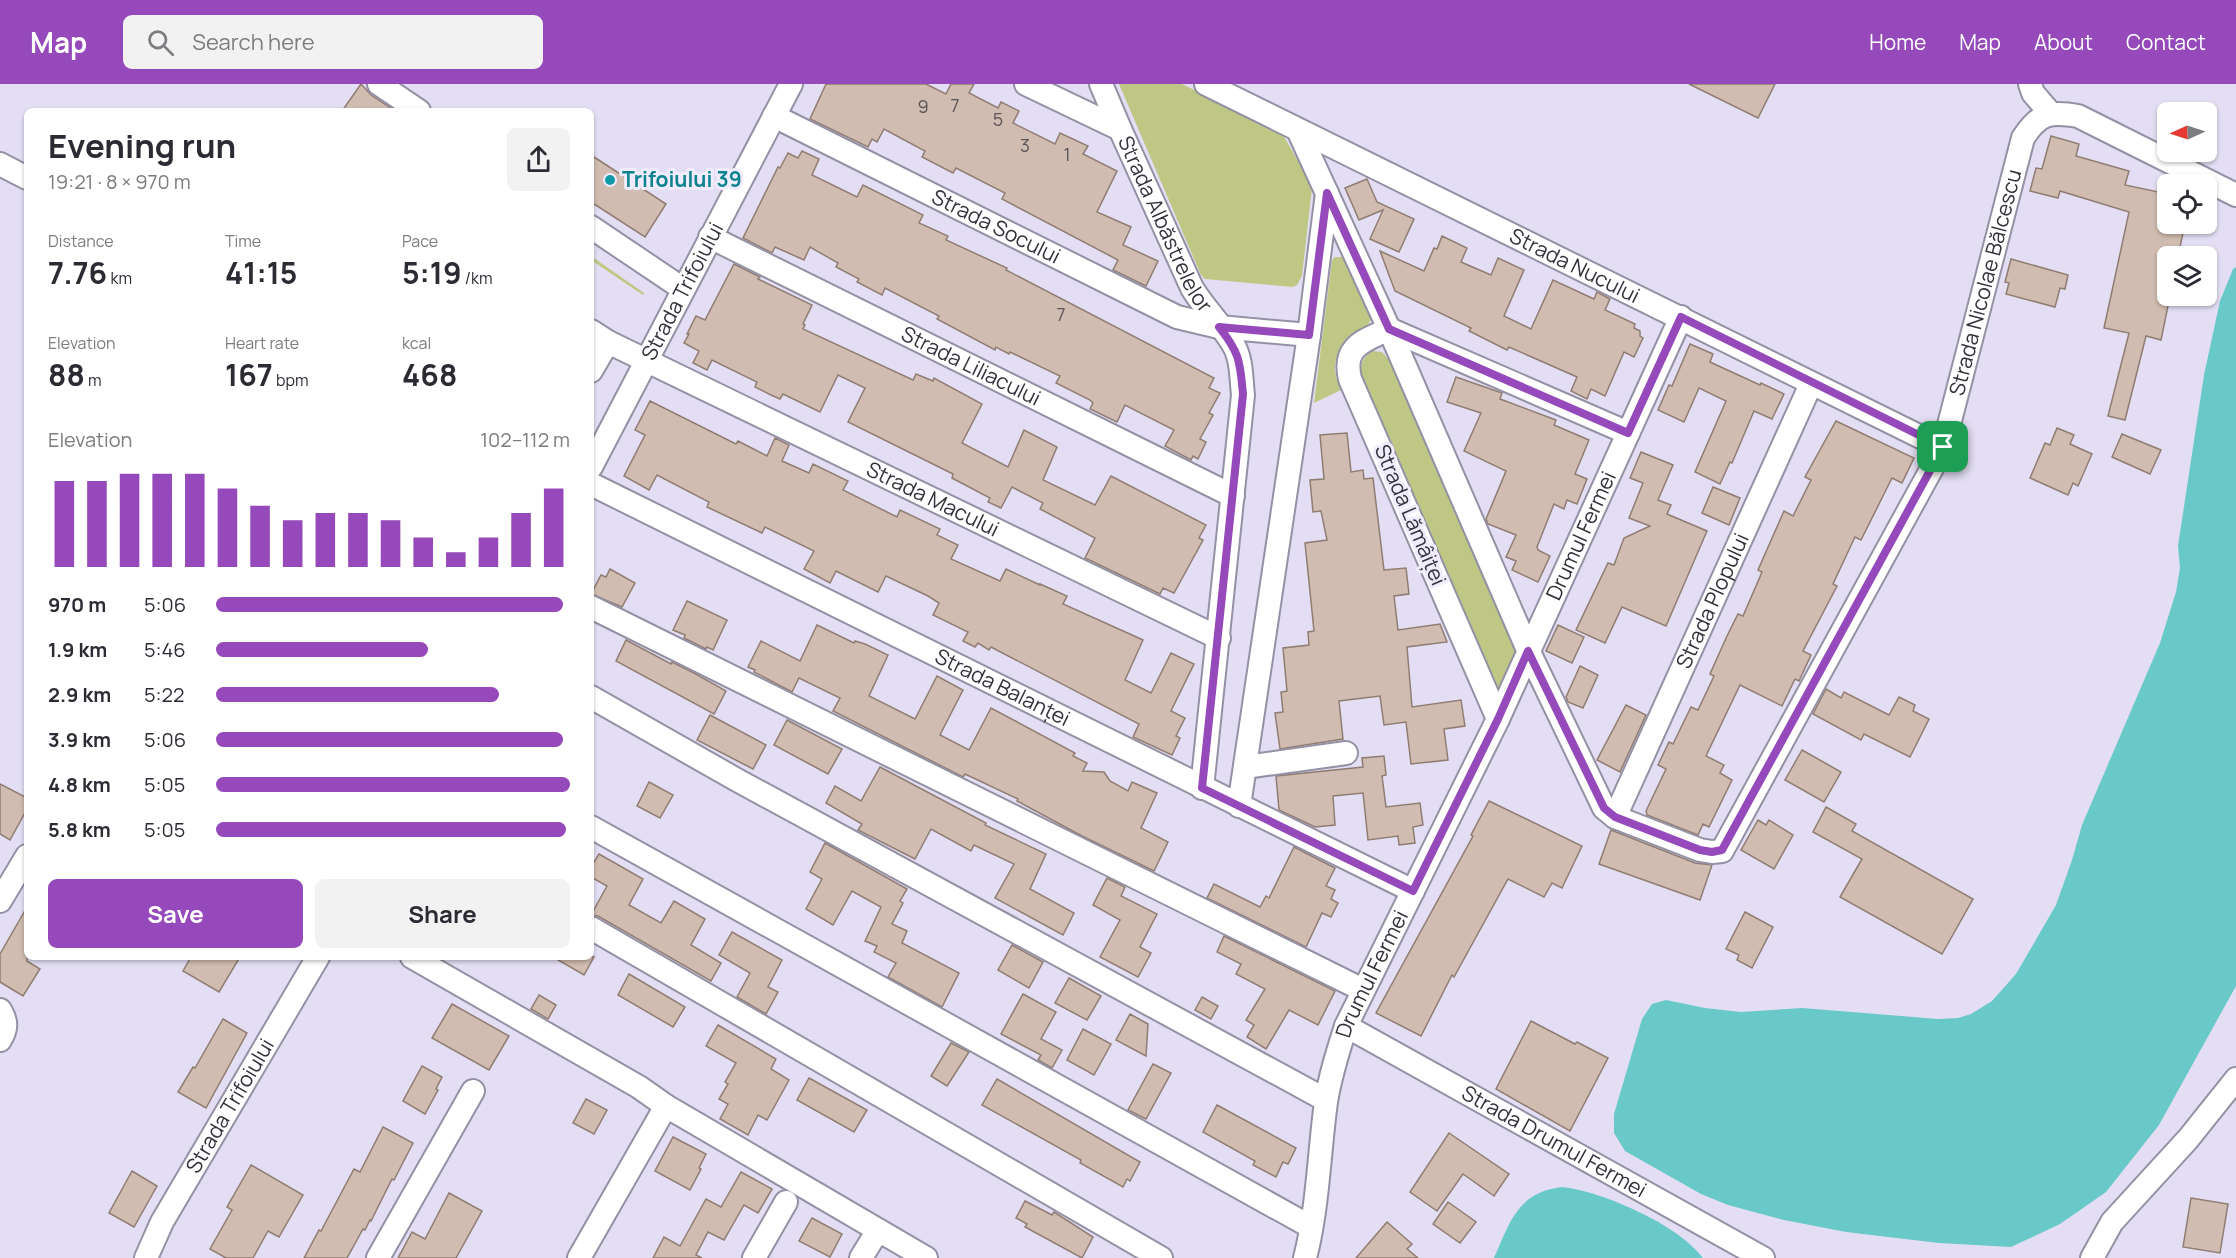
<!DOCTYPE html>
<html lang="en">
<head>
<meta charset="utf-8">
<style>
  :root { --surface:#fff; --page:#f2f2f3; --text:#2b2b33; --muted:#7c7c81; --accent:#9549bb }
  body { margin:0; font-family:Manrope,sans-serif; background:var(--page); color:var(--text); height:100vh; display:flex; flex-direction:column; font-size:22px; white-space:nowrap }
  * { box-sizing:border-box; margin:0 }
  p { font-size:20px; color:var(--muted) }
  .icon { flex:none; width:33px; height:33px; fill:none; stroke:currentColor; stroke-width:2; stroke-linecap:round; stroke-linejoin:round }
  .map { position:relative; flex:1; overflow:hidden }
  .details { position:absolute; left:24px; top:24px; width:570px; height:852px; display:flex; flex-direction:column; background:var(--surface); border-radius:9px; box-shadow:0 2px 4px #0004 }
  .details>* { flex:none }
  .needle { width:39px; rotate:267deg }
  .controls { position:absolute; left:2157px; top:18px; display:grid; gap:12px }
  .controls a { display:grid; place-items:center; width:60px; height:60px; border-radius:9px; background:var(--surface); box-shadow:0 2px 4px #0004; font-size:30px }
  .pin { position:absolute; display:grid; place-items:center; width:51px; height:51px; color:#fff; margin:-26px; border-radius:12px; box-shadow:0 3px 9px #0006 }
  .round { display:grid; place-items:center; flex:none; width:63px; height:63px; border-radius:9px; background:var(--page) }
  .summary { display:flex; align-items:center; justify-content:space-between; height:102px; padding:0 24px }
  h1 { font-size:33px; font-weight:700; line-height:45px }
  .metrics { display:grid; grid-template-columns:repeat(3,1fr); gap:9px; height:102px; padding:6px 24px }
  .metrics div { display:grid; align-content:center }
  .metrics b { font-size:30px; font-weight:700 }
  .metrics small { font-size:16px; font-weight:400 }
  .metrics p { font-size:16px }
  .chart { height:168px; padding:12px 24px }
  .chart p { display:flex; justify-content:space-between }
  .chart svg { width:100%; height:108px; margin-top:6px; stroke:var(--accent); stroke-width:6 }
  .action { display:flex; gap:12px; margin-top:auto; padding:12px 24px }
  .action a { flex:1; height:69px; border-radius:9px; background:var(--accent); color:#fff; font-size:24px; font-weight:700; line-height:69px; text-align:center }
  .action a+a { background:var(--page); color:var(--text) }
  ul { padding:0 24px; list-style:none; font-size:20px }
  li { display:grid; grid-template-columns:96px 72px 1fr; align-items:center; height:45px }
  li i { height:15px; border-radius:8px; background:var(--accent) }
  header { display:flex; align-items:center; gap:36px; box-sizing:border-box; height:84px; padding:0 30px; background:var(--accent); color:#fff }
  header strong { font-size:28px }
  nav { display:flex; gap:33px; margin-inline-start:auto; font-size:21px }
  .search { width:420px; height:54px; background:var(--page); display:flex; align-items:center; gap:15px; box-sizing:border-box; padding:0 21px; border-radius:9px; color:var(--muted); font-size:22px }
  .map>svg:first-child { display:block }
  .green { fill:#bfc785 }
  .water { fill:#69c9c9 }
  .building { fill:#d0bcb0; stroke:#907d72; stroke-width:1.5 }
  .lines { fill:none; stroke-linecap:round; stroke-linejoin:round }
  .minor-casing { stroke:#9591a4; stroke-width:26 }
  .minor { stroke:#fff; stroke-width:22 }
  .route-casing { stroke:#fff; stroke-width:12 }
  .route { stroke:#9549bb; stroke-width:8 }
  .culture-dot { fill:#0f9aa8; stroke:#f0ecfd; stroke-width:2 }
  .labels { text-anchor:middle; stroke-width:6; stroke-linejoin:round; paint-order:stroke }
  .number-label { font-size:18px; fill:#5a5458 }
  .culture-label { font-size:21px; font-weight:bold; fill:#0d838f; stroke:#f0ecfd; text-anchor:start }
  .street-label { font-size:21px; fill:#33323a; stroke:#f0ecfd }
</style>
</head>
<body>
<header>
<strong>Map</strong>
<div class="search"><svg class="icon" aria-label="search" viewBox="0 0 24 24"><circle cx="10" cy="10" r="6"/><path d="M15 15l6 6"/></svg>Search here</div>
<nav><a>Home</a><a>Map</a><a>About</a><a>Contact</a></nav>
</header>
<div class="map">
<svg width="2236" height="1174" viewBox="0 0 2236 1174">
  <rect width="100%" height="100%" fill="#e3def3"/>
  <g class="green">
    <polygon points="1119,0 1182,0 1282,49 1310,98 1312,104 1302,192 1297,201 1293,203 1205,195 1201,191"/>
    <polygon points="591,172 644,209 643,211 591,176"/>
    <path d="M1335,173H1343L1347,176L1372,230C1366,263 1319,256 1341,306L1314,319L1332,176Z"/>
    <path d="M1372,267L1382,268L1390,277L1518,573L1499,608L1361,295C1360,283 1361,274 1372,267Z"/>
  </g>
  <g class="water">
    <polygon points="2236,183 2236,902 2159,1041 2106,1108 2060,1140 2011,1163 1939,1159 1846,1148 1784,1136 1728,1121 1701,1110 1625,1067 1614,1049 1614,1030 1642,935 1652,920 1666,916 1705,924 1741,928 1802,924 1938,935 1958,934 1971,930 1992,917 2016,890 2056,821 2072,776 2082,741 2160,559 2176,508 2180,484 2178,462 2204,291 2220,217 2233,185"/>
    <path d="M1562,1103C1602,1107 1679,1141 1703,1174H1494C1510,1138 1518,1108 1562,1103Z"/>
  </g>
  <g class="building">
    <polygon points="361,0 371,11 395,27 342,27"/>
    <polygon points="826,0 926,0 946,10 951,0 974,0 969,9 998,24 1001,18 1019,27 1013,39 1055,60 1060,49 1088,62 1083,70 1117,87 1097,128 1131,143 1123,161 1158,177 1146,202 1113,186 1118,176 1002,115 1005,109 956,84 953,89 922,73 925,67 884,45 877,58 872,55 868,63 810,35"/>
    <polygon points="1689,0 1775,0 1758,34"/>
    <polygon points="2051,52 2079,60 2076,72 2129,87 2125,101 2168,110 2168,140 2185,140 2178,172 2168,172 2168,212 2170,212 2161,256 2146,252 2125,336 2108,332 2129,249 2104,244 2129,128 2060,107 2058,114 2030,107 2036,84 2042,85"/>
    <polygon points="802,67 819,75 812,91 857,113 863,101 923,131 919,139 948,152 946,156 1007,184 1006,186 1214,294 1209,304 1220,309 1209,329 1213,331 1200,355 1206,358 1198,375 1193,372 1191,376 1165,362 1174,346 1125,321 1117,338 1090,325 1093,319 1090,316 1056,299 1060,292 1010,268 1009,270 996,263 995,266 937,235 939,232 885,204 882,211 857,198 859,195 836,183 838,179 810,163 804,176 775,163 772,169 743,154 778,83 780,84 788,69 798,74"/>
    <polygon points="591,71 666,120 645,153 591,118"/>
    <polygon points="1367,95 1377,118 1414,135 1399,168 1370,155 1383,126 1359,136 1345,104"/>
    <polygon points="1442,152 1467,164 1461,178 1491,191 1498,174 1524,186 1504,232 1531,245 1553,196 1594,215 1597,208 1610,215 1605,226 1635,240 1634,244 1640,247 1640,252 1643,254 1634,273 1624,268 1605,312 1591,305 1587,315 1571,307 1577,293 1509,263 1507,266 1469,247 1471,244 1395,207 1380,167 1424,187 1434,164 1437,165"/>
    <polygon points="2011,175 2068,191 2065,205 2060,204 2055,223 2006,210 2009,199 2005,198"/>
    <polygon points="734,180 760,193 758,195 812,221 803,240 805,241 803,245 913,296 916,290 933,297 934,294 982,320 962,359 1008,383 1024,346 1057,363 1043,396 1095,421 1111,392 1206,441 1199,454 1203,456 1174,509 1163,504 1160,510 1085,474 1095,454 1040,425 1043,419 1012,403 1001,424 988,418 990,414 952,394 953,390 848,338 865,304 838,291 820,328 783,310 780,315 771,311 755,303 757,298 712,276 707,286 693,279 699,267 684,259 689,250 687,250 696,232 705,236"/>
    <polygon points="1690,260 1713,270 1710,278 1760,301 1761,299 1784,310 1772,335 1754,327 1732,379 1730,378 1720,400 1695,388 1726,317 1699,304 1684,338 1658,326 1669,301 1672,302"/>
    <polygon points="1456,293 1502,309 1500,315 1556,336 1554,341 1589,356 1575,390 1587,395 1577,420 1567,416 1564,425 1554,420 1537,463 1538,466 1550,472 1538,498 1512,486 1516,477 1506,473 1516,451 1488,440 1486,435 1506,387 1464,367 1481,329 1447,318"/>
    <polygon points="650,317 736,360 738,357 767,372 775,354 789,361 782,377 809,389 813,380 848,397 843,406 897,433 900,426 940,445 937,451 958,461 951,475 1000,497 1006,485 1040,501 1040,500 1067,512 1063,520 1143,556 1125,596 1151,609 1171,569 1194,580 1171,627 1185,634 1176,652 1180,654 1172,671 1133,653 1139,640 991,563 989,566 978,559 975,563 963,557 968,548 933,531 939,519 928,512 886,492 878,508 836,487 830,499 804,485 814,467 765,443 762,449 707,423 709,418 657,391 649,406 624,392 645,351 635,346"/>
    <polygon points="1836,337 1914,374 1902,399 1892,394 1861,456 1855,453 1833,500 1837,502 1803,567 1811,571 1799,597 1795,595 1782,622 1740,601 1706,672 1724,681 1720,689 1732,696 1709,743 1703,740 1698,751 1647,731 1646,727 1666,685 1658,681 1669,658 1673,660 1691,623 1698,626 1714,592 1710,590 1727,552 1738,530 1743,532 1762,488 1758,486 1784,427 1793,432 1811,396 1805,393"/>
    <polygon points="2057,344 2074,351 2070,360 2092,370 2078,402 2073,399 2068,411 2030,394 2045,359 2050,361"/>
    <polygon points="1347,349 1351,388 1363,386 1364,395 1373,394 1384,486 1406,484 1409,510 1394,512 1398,546 1440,540 1447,558 1407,563 1412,623 1461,616 1465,642 1444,645 1448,676 1411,680 1406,638 1384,641 1380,612 1339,617 1343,655 1280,665 1275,629 1283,628 1281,608 1287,607 1283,564 1309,561 1308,548 1314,547 1305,459 1327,456 1321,427 1313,428 1310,396 1324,395 1320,351"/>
    <polygon points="2122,350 2161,366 2150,390 2112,373"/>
    <polygon points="1641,368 1673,381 1658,416 1671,421 1667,430 1707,447 1666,542 1622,523 1605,559 1576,546 1608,479 1614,481 1624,454 1650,442 1629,434 1643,399 1630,394"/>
    <polygon points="1713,403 1740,414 1729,441 1702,429"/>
    <polygon points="610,485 635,499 622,523 591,510 601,491 606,493"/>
    <polygon points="687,517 727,536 713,566 707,563 706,565 684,554 685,551 673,546"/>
    <polygon points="817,541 854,559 855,557 865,560 888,571 869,612 915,635 937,592 963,606 940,651 969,666 991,624 1075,669 1073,672 1087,679 1083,687 1104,688 1110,697 1128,707 1132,698 1157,709 1141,744 1168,758 1154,787 1082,752 1017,717 1018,715 965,690 963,693 833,627 840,614 799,594 792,608 754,588 755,586 748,583 761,557 800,577"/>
    <polygon points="1558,541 1584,553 1572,579 1546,567"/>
    <polygon points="626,556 671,580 672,578 694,589 726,607 714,630 616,577"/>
    <polygon points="1580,582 1598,591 1583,624 1568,618 1566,613"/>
    <polygon points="1826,605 1841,614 1844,608 1889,631 1899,613 1915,621 1913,627 1929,635 1910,673 1864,650 1861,656 1813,630"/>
    <polygon points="1626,621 1646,631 1620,688 1597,676"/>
    <polygon points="710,631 766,661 753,685 697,656"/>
    <polygon points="787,636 842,665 828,690 774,661"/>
    <polygon points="1802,666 1841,688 1824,718 1785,696"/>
    <polygon points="1384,672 1386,691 1382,692 1386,723 1420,719 1423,741 1413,743 1415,759 1399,761 1398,752 1368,756 1363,709 1333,712 1335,741 1315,743 1279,726 1276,692 1363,683 1362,674"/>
    <polygon points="880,683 986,739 985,741 1046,770 1030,805 1074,829 1063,851 995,814 1014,780 974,761 971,767 931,745 915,775 858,746 862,740 826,719 835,702 861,717"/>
    <polygon points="649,698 673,711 660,734 637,722"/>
    <polygon points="0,700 27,714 27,725 10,756 0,750"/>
    <polygon points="1489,717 1582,762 1562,804 1552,799 1544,813 1508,795 1454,893 1452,891 1421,952 1376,929 1473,752 1471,751"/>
    <polygon points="1826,723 1856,740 1852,747 1973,815 1942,870 1840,813 1862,775 1813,748"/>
    <polygon points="1758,736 1766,741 1769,736 1793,751 1774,785 1741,766"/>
    <polygon points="1611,746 1695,779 1712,781 1700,816 1599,780"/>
    <polygon points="825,759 907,805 900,817 903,819 892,840 907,847 902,859 959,889 942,923 888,893 896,879 874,868 877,862 865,857 881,823 852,807 833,841 806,825 822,795 810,788"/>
    <polygon points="1294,763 1335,784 1326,802 1335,806 1331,815 1338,819 1331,833 1322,829 1306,863 1207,814 1214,800 1260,823 1266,812 1269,814"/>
    <polygon points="599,770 643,795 629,821 661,839 674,817 705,835 691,861 721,879 711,897 598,832 591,831 607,802 591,793 591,783"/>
    <polygon points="1107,794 1125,803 1121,812 1157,830 1140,863 1151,869 1138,893 1100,873 1120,836 1093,821"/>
    <polygon points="27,823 27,877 40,885 23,912 0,898 0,870"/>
    <polygon points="1745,828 1773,843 1752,884 1737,876 1739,871 1726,865"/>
    <polygon points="732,848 782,876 768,903 778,908 766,930 737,913 750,889 719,871"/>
    <polygon points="1224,852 1335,907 1318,941 1289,926 1266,965 1247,953 1254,941 1246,936 1265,905 1236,890 1241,880 1217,868"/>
    <polygon points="1012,861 1043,878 1029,904 998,886"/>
    <polygon points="191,873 240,873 219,908 183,887"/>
    <polygon points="553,873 594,873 584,891"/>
    <polygon points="629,890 685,923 673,943 618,911"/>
    <polygon points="1069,894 1101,912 1087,936 1055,919"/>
    <polygon points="1023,910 1056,928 1041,955 1062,966 1052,984 1038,976 1041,971 1001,950"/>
    <polygon points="539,911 556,921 548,935 531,925"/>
    <polygon points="1202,913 1218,922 1211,935 1195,926"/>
    <polygon points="452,920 509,952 489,986 432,954"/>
    <polygon points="1130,930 1148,940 1146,972 1116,956"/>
    <polygon points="223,935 247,949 206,1024 178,1008 193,983 195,984"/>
    <polygon points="1531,937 1575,960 1577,958 1608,974 1570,1047 1496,1005"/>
    <polygon points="718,941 776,975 771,985 789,996 767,1036 758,1031 748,1051 720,1035 728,1020 719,1015 728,1000 725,998 736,979 706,962"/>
    <polygon points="1083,945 1111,960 1094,991 1067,976"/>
    <polygon points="951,959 969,968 947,1002 931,992"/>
    <polygon points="1153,980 1171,989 1146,1035 1128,1026"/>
    <polygon points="422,982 442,993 436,1005 438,1006 425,1030 403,1017"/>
    <polygon points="809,994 867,1026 854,1048 797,1016"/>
    <polygon points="997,995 1140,1078 1130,1097 1127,1095 1123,1103 1080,1079 1081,1076 982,1021"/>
    <polygon points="586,1015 607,1026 594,1050 573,1039"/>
    <polygon points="1217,1021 1296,1064 1288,1080 1283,1078 1276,1093 1253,1081 1255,1077 1203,1048"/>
    <polygon points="383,1043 413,1059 394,1096 392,1095 371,1137 370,1136 365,1146 363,1145 347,1174 304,1174 319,1146 321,1147 354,1085 360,1088"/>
    <polygon points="1449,1049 1509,1090 1494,1112 1463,1090 1437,1127 1410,1108"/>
    <polygon points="673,1053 706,1070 699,1084 701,1085 690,1106 655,1087"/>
    <polygon points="251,1081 303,1111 279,1153 268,1147 253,1174 226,1174 210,1165 232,1126 227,1123"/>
    <polygon points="132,1087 157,1102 134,1143 109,1129"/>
    <polygon points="741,1088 772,1105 758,1129 744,1121 724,1156 708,1148 696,1171 702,1174 653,1174 664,1153 680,1162 706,1115 721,1123"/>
    <polygon points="449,1109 482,1127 456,1174 398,1174 412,1148 425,1155"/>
    <polygon points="2191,1114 2228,1120 2220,1169 2183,1163"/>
    <polygon points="1025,1117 1052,1131 1054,1128 1093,1153 1082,1174 1025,1143 1027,1140 1016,1134"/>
    <polygon points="1448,1118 1476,1138 1460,1159 1433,1140"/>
    <polygon points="812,1134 842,1150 830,1173 799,1157"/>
    <polygon points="1387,1138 1412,1160 1407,1165 1418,1174 1356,1174"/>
  </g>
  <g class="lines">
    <g class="minor-casing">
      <g id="minor">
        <polyline points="379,0 419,27"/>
        <polyline points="1026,0 1120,45"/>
        <path id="s1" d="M1101,0L1120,45L1192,204C1204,224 1221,240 1233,260C1242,275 1241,294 1243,311L1202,704"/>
        <path id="s2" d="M1206,0L1943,364"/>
        <polyline points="2030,0 2033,9 2051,30"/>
        <path id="s3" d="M774,32L1177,233L1219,243L1309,251"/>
        <path id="s4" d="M1298,46L1389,245L1528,566L1604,724L1615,733L1700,766L1712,768L1722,767L1943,364L2023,54C2039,29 2050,27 2078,32L2236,111"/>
        <polyline points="0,80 27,94"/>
        <polyline points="591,143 683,205"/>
        <path id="s5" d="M710,153L1233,412"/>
        <path id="s6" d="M591,247L608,258L1219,554"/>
        <polyline points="591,287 608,258"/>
        <path id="s7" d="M591,383L791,0"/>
        <path id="s8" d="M591,400L1413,807"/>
        <polyline points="591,523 1363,906"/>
        <polyline points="591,613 737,696 1326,1016"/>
        <path d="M1498,635L1350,295C1342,262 1364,257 1389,245L1628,349"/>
        <polyline points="1245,683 1346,669"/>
        <polyline points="1239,722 1309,251 1327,109"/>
        <path id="s9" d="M1615,733L1811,300"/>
        <polyline points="591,743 1311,1143"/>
        <polyline points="0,817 27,772"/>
        <polyline points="591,844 1161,1174"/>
        <polyline points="412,873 639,1003 666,1022 926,1174"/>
        <path d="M0,926C7,937 7,945 0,956"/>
        <path id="s10" d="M1346,942L1763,1174"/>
        <path id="s11" d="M146,1174L162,1138L318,873"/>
        <polyline points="378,1174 473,1007"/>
        <polyline points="579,1174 666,1022"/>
        <polyline points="754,1174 786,1118"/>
        <polyline points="861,1174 878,1146"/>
        <path id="s12" d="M1305,1174C1318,1124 1319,1069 1326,1018C1330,992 1338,967 1346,942L1498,635L1681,233"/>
        <polyline points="2092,1174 2112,1138 2188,1055 2236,995"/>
      </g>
    </g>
    <use href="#minor" class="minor"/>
  </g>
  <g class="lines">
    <g class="route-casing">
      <path id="route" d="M1327,109L1389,245L1628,349L1681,233L1943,363L1722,766L1712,768L1700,766L1615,733L1604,724L1528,567L1498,635L1413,807L1202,704L1243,310C1240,278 1240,269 1219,243L1309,251Z"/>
    </g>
    <use href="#route" class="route"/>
  </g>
  <circle class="culture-dot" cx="610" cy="96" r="6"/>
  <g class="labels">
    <g class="number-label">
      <text x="955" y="28">7</text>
      <text x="923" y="29">9</text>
      <text x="998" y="42">5</text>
      <text x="1025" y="68">3</text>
      <text x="1067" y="77">1</text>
      <text x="1061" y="237">7</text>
    </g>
    <g class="culture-label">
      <text x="622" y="103">Trifoiului 39</text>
    </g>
    <g class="street-label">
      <text dy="7" stroke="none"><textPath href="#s1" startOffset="154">Strada Albăstrelelor</textPath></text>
      <text dy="7" stroke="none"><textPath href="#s3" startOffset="248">Strada Socului</textPath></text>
      <text dy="7" stroke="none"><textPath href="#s2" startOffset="411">Strada Nucului</textPath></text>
      <text dy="7" stroke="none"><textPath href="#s4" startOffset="1502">Strada Nicolae Bălcescu</textPath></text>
      <text dy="7" stroke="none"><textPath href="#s7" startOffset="198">Strada Trifoiului</textPath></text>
      <text dy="7" stroke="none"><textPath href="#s5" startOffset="291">Strada Liliacului</textPath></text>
      <text dy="7" stroke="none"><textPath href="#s6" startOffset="381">Strada Macului</textPath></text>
      <text transform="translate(1410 431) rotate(67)" y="7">Strada Lămâiței</text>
      <text dy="7" stroke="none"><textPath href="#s12" startOffset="780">Drumul Fermei</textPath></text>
      <text dy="7" stroke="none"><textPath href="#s9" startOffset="237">Strada Plopului</textPath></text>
      <text dy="7" stroke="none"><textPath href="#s8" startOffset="459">Strada Balanței</textPath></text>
      <text dy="7" stroke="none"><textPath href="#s12" startOffset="294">Drumul Fermei</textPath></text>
      <text dy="7" stroke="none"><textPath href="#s11" startOffset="174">Strada Trifoiului</textPath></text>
      <text dy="7" stroke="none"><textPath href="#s10" startOffset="238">Strada Drumul Fermei</textPath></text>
    </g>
  </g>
</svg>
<div class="controls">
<a><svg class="needle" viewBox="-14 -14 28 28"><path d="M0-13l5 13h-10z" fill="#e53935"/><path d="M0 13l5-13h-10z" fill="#7c7c81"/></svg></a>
<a><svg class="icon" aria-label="locate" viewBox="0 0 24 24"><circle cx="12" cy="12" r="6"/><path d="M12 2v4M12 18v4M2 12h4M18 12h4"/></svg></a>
<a><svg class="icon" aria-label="layers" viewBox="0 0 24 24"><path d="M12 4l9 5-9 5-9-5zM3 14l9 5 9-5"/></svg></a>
</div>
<div class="pin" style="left:1943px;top:363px;background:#1e9e55"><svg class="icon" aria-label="arrive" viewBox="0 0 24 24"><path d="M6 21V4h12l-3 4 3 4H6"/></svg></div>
<section class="details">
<div class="summary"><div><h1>Evening run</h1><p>19:21 · 8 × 970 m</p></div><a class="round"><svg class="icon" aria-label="share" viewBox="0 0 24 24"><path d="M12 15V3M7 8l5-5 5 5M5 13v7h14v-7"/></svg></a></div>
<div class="metrics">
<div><p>Distance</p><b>7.76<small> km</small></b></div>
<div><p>Time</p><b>41:15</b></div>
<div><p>Pace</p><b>5:19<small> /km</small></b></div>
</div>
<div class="metrics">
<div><p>Elevation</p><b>88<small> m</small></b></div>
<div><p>Heart rate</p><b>167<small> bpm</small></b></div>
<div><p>kcal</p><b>468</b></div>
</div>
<div class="chart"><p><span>Elevation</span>102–112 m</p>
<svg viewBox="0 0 160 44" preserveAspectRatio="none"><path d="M5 44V9M15 44V9M25 44V6M35 44V6M45 44V6M55 44V12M65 44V19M75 44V25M85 44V22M95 44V22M105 44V25M115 44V32M125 44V38M135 44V32M145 44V22M155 44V12"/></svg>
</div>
<ul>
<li><b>970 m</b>5:06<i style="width:98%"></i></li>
<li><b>1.9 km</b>5:46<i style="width:60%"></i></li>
<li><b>2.9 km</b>5:22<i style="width:80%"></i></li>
<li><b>3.9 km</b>5:06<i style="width:98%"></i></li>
<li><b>4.8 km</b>5:05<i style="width:100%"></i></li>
<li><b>5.8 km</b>5:05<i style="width:99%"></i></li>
</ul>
<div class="action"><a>Save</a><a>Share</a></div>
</section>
</div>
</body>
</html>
